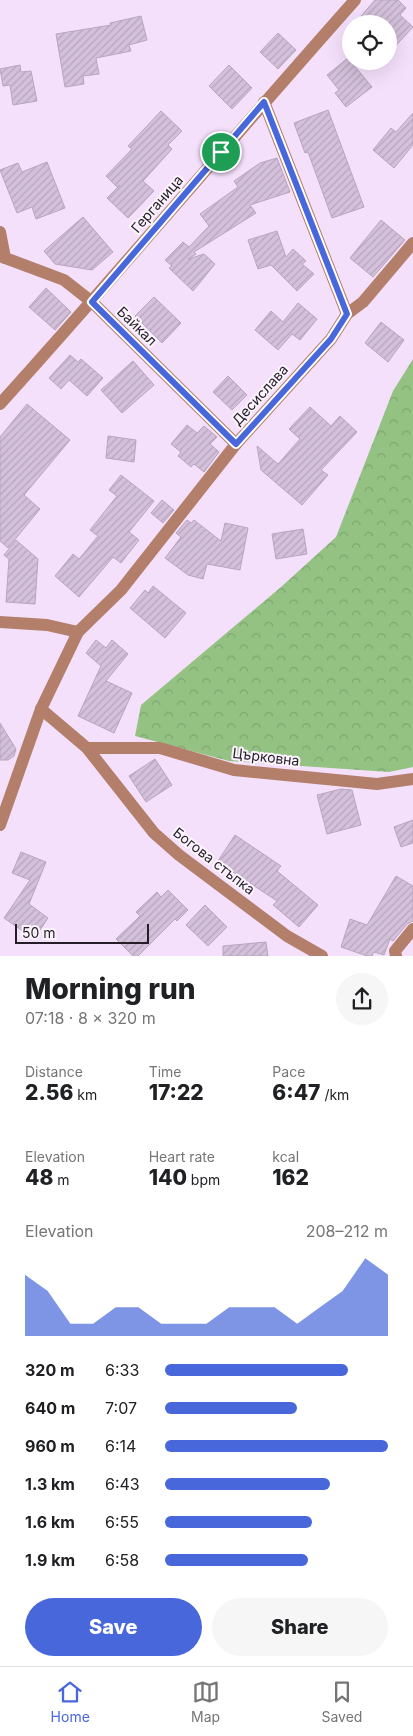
<!DOCTYPE html>
<html lang="en">
<head>
<meta charset="utf-8">
<style>
  :root { --surface:#fff; --page:#f6f6f6; --text:#202124; --muted:#757577; --line:#e0e0e0; --accent:#4867db }
  body { margin:0; font-family:Inter,sans-serif; background:var(--page); color:var(--text); height:100vh; display:flex; flex-direction:column; font-size:19px; white-space:nowrap }
  * { box-sizing:border-box; margin:0 }
  p { font-size:16px; color:var(--muted) }
  .icon { flex:none; width:28px; height:28px; fill:none; stroke:currentColor; stroke-width:2; stroke-linecap:round; stroke-linejoin:round }
  .map { position:relative; height:956px; overflow:hidden }
  .panel { display:flex; flex-direction:column; background:var(--surface); flex:1 }
  .panel>* { flex:none }
  .tools { position:absolute; left:342px; top:15px; display:grid; gap:10px }
  .tools a { display:grid; place-items:center; width:55px; height:55px; border-radius:50%; background:var(--surface); box-shadow:0 5px 20px #0002; font-size:25px }
  .scale { position:absolute; left:15px; bottom:12px; width:134px; box-sizing:border-box; padding-left:5px; border:2px solid #251e27; border-top:0; font-size:14px; line-height:18px; white-space:nowrap; color:#251e27; -webkit-text-stroke:4px #fbf3fd; paint-order:stroke }
  .pin { position:absolute; display:grid; place-items:center; width:42px; height:42px; color:#fff; margin:-21px; border:2px solid #fff; border-radius:50%; box-shadow:0 1px 5px #0007 }
  .round { display:grid; place-items:center; flex:none; width:52px; height:52px; border-radius:26px; background:var(--page) }
  .overview { display:flex; align-items:center; justify-content:space-between; height:85px; padding:0 25px }
  h1 { font-size:28px; font-weight:800; line-height:38px }
  .stats { display:grid; grid-template-columns:repeat(3,1fr); gap:8px; height:85px; padding:5px 25px }
  .stats div { display:grid; align-content:center }
  .stats b { font-size:21px; font-weight:800 }
  .stats small { font-size:14px; font-weight:400 }
  .stats p { font-size:14px }
  .chart { height:140px; padding:10px 25px }
  .chart p { display:flex; justify-content:space-between }
  .chart svg { width:100%; height:90px; margin-top:5px; fill:var(--accent); opacity:.7 }
  .cta { display:flex; gap:10px; margin-top:auto; padding:10px 25px }
  .cta a { flex:1; height:58px; border-radius:30px; background:var(--accent); color:#fff; font-size:20px; font-weight:800; line-height:58px; text-align:center }
  .cta a+a { background:var(--page); color:var(--text) }
  ul { padding:0 25px; list-style:none; font-size:16px }
  li { display:grid; grid-template-columns:80px 60px 1fr; align-items:center; height:38px }
  li i { height:12px; border-radius:6px; background:var(--accent) }
  .tab-bar { display:flex; justify-content:space-around; align-items:center; height:70px; border-top:1px solid var(--line); background:var(--surface); font-size:14px; color:var(--muted) }
  .tab-bar a { display:grid; justify-items:center; gap:2px }
  .tab-bar .selected { color:var(--accent) }
  .map>svg:first-child { display:block }
  .forest { fill:url(#forest-crowns) }
  .building { fill:url(#building-hatch); stroke:#b8a5be }
  .lines { fill:none; stroke-linecap:round; stroke-linejoin:round }
  .minor { stroke:#b37f6b; stroke-width:12 }
  .route-casing { stroke:#fff; stroke-width:10 }
  .route { stroke:#4867db; stroke-width:6 }
  .labels { text-anchor:middle; stroke-width:4; stroke-linejoin:round; paint-order:stroke }
  .street-label { font-size:14px; fill:#251e27; stroke:#fbf3fd }
</style>
</head>
<body>
<div class="map">
<svg width="413" height="956" viewBox="0 0 413 956">
  <defs>
    <pattern id="forest-crowns" width="20" height="18" patternUnits="userSpaceOnUse" patternTransform="scale(1.25)"><rect width="20" height="18" fill="#94c283"/><path d="M2 6a3 3 0 1 1 6 0M12 15a3 3 0 1 1 6 0" fill="none" stroke="#7fa671"/></pattern>
    <pattern id="building-hatch" width="6" height="6" patternUnits="userSpaceOnUse" patternTransform="scale(1.25)"><rect width="6" height="6" fill="#d4c0db"/><path d="M-1 1l2-2M0 6l6-6M5 7l2-2" fill="none" stroke="#b6a5bc"/></pattern>
  </defs>
  <rect width="100%" height="100%" fill="#f5e0fb"/>
  <polygon class="forest" points="413,359 413,767 389,772 229,761 135,736 141,705 281,587 336,537 393,391"/>
  <g class="building">
    <polygon points="375,0 398,0 406,8 400,15 413,27 389,53 389,24 369,24 361,16"/>
    <polygon points="141,16 147,40 129,45 131,51 96,58 99,74 83,76 84,84 65,87 56,34 111,25 110,23"/>
    <polygon points="278,33 296,50 278,69 260,52"/>
    <polygon points="348,58 372,87 346,107 335,93 339,90 327,75"/>
    <polygon points="20,65 21,72 31,71 37,101 13,105 10,85 3,86 0,69"/>
    <polygon points="229,65 252,88 232,109 209,86"/>
    <polygon points="328,110 364,207 332,218 308,152 305,153 294,123"/>
    <polygon points="161,111 182,131 168,145 172,149 143,181 154,191 128,218 107,198 120,185 117,187 106,176 132,149 128,146"/>
    <polygon points="413,113 413,145 394,168 373,150 391,128 396,132"/>
    <polygon points="277,158 290,192 250,205 256,213 194,252 196,254 188,259 204,254 215,264 193,291 169,268 172,266 165,260 183,242 189,247 209,226 200,214 238,187 234,181 260,163"/>
    <polygon points="47,162 65,208 36,219 32,207 17,213 0,170 18,163 22,172"/>
    <polygon points="83,217 113,252 92,270 55,264 44,251"/>
    <polygon points="381,220 405,240 373,277 350,258"/>
    <polygon points="277,231 286,257 293,249 306,261 302,264 314,274 297,291 271,265 258,269 248,240"/>
    <polygon points="46,288 71,312 55,330 29,307"/>
    <polygon points="154,297 181,323 162,343 135,316"/>
    <polygon points="298,303 317,319 300,340 292,334 278,350 255,330 271,311 283,322"/>
    <polygon points="381,322 404,340 388,362 365,343"/>
    <polygon points="70,355 78,362 81,359 103,378 87,396 69,380 61,389 49,378"/>
    <polygon points="133,361 154,385 122,413 101,390"/>
    <polygon points="228,376 247,395 232,410 213,392"/>
    <polygon points="27,404 70,440 24,495 40,509 8,548 0,541 0,437"/>
    <polygon points="310,407 331,426 340,416 357,432 321,470 328,475 302,505 261,470 257,446 278,464 300,439 289,429"/>
    <polygon points="187,425 197,433 204,426 217,437 210,444 219,452 204,472 194,464 191,467 178,456 181,452 171,444"/>
    <polygon points="108,436 136,440 134,462 106,458"/>
    <polygon points="121,475 154,501 129,532 139,540 121,563 113,557 79,597 55,576 73,554 79,559 98,536 90,530 117,496 109,490"/>
    <polygon points="162,500 174,510 163,523 151,513"/>
    <polygon points="187,520 191,523 194,520 221,541 225,523 248,528 240,570 207,564 203,579 188,575 165,558 181,537 176,533"/>
    <polygon points="303,529 307,554 276,559 272,534"/>
    <polygon points="16,540 38,559 35,604 6,602 9,559 4,555"/>
    <polygon points="153,586 186,613 165,638 130,608 145,590 148,593"/>
    <polygon points="96,640 106,648 112,640 128,654 106,681 132,693 114,733 78,716 101,666 86,653"/>
    <polygon points="0,723 16,749 14,756 8,760 0,760"/>
    <polygon points="155,759 172,785 146,802 129,776"/>
    <polygon points="341,789 352,790 361,825 327,834 317,795"/>
    <polygon points="413,820 413,843 401,847 394,827"/>
    <polygon points="235,835 281,866 277,871 318,905 299,927 273,905 277,901 230,870 229,872 216,864"/>
    <polygon points="21,852 46,862 29,904 48,918 34,939 4,918 30,880 12,873"/>
    <polygon points="396,876 413,886 413,921 407,924 393,941 390,939 384,955 374,952 372,956 367,956 341,947 350,919 367,925"/>
    <polygon points="168,890 188,910 177,921 175,919 138,956 133,956 116,939 140,916 136,912 157,892 161,897"/>
    <polygon points="205,905 227,927 208,946 186,925"/>
    <polygon points="266,942 268,956 223,956 223,946"/>
  </g>
  <g class="lines">
    <g class="minor">
      <polyline points="264,102 347,314"/>
      <polyline points="0,232 5,258"/>
      <polyline points="0,256 64,280 92,302 236,444"/>
      <path d="M0,404C120,271 236,134 355,0"/>
      <polyline points="0,622 47,625 78,632"/>
      <polyline points="41,709 87,748 154,833 179,855 287,936 322,956"/>
      <polyline points="87,748 160,748 234,770 377,784 413,779"/>
      <polyline points="0,825 41,709 78,632 121,590 236,444 331,339 347,314 363,302 413,243"/>
      <polyline points="396,956 395,951 413,929"/>
    </g>
  </g>
  <g class="lines">
    <g class="route-casing">
      <polygon id="route" points="264,102 347,314 331,339 236,444 92,302"/>
    </g>
    <use href="#route" class="route"/>
  </g>
  <g class="labels">
    <g class="street-label">
      <text transform="translate(157 204) rotate(-49)" y="5">Герганица</text>
      <text transform="translate(137 326) rotate(44)" y="5">Байкал</text>
      <text transform="translate(260 395) rotate(-48)" y="5">Десислава</text>
      <text transform="translate(266 757) rotate(7)" y="5">Църковна</text>
      <text transform="translate(214 861) rotate(38)" y="5">Богова стъпка</text>
    </g>
  </g>
</svg>
<div class="tools">
<a><svg class="icon" aria-label="locate" viewBox="0 0 24 24"><circle cx="12" cy="12" r="6"/><path d="M12 2v4M12 18v4M2 12h4M18 12h4"/></svg></a>
</div>
<div class="scale">50 m</div>
<div class="pin" style="left:221px;top:152px;background:#1e9e55"><svg class="icon" aria-label="arrive" viewBox="0 0 24 24"><path d="M6 21V4h12l-3 4 3 4H6"/></svg></div>
</div>
<section class="panel">
<div class="overview"><div><h1>Morning run</h1><p>07:18 · 8 × 320 m</p></div><a class="round"><svg class="icon" aria-label="share" viewBox="0 0 24 24"><path d="M12 15V3M7 8l5-5 5 5M5 13v7h14v-7"/></svg></a></div>
<div class="stats">
<div><p>Distance</p><b>2.56<small> km</small></b></div>
<div><p>Time</p><b>17:22</b></div>
<div><p>Pace</p><b>6:47<small> /km</small></b></div>
</div>
<div class="stats">
<div><p>Elevation</p><b>48<small> m</small></b></div>
<div><p>Heart rate</p><b>140<small> bpm</small></b></div>
<div><p>kcal</p><b>162</b></div>
</div>
<div class="chart"><p><span>Elevation</span>208–212 m</p>
<svg viewBox="0 0 160 44" preserveAspectRatio="none"><path d="M0 44V14L10 22L20 38L30 38L40 30L50 30L60 38L70 38L80 38L90 30L100 30L110 30L120 38L130 30L140 22L150 6L160 14V44z"/></svg>
</div>
<ul>
<li><b>320 m</b>6:33<i style="width:82%"></i></li>
<li><b>640 m</b>7:07<i style="width:59%"></i></li>
<li><b>960 m</b>6:14<i style="width:100%"></i></li>
<li><b>1.3 km</b>6:43<i style="width:74%"></i></li>
<li><b>1.6 km</b>6:55<i style="width:66%"></i></li>
<li><b>1.9 km</b>6:58<i style="width:64%"></i></li>
</ul>
<div class="cta"><a>Save</a><a>Share</a></div>
</section>
<nav class="tab-bar">
<a class="selected"><svg class="icon" aria-label="home" viewBox="0 0 24 24"><path d="M3 11l9-7 9 7M6 9v11h12V9"/></svg>Home</a>
<a><svg class="icon" aria-label="map" viewBox="0 0 24 24"><path d="M3 6l6-2 6 2 6-2v14l-6 2-6-2-6 2zM9 4v14M15 6v14"/></svg>Map</a>
<a><svg class="icon" aria-label="saved" viewBox="0 0 24 24"><path d="M7 4h10v16l-5-4-5 4z"/></svg>Saved</a>
</nav>
</body>
</html>
